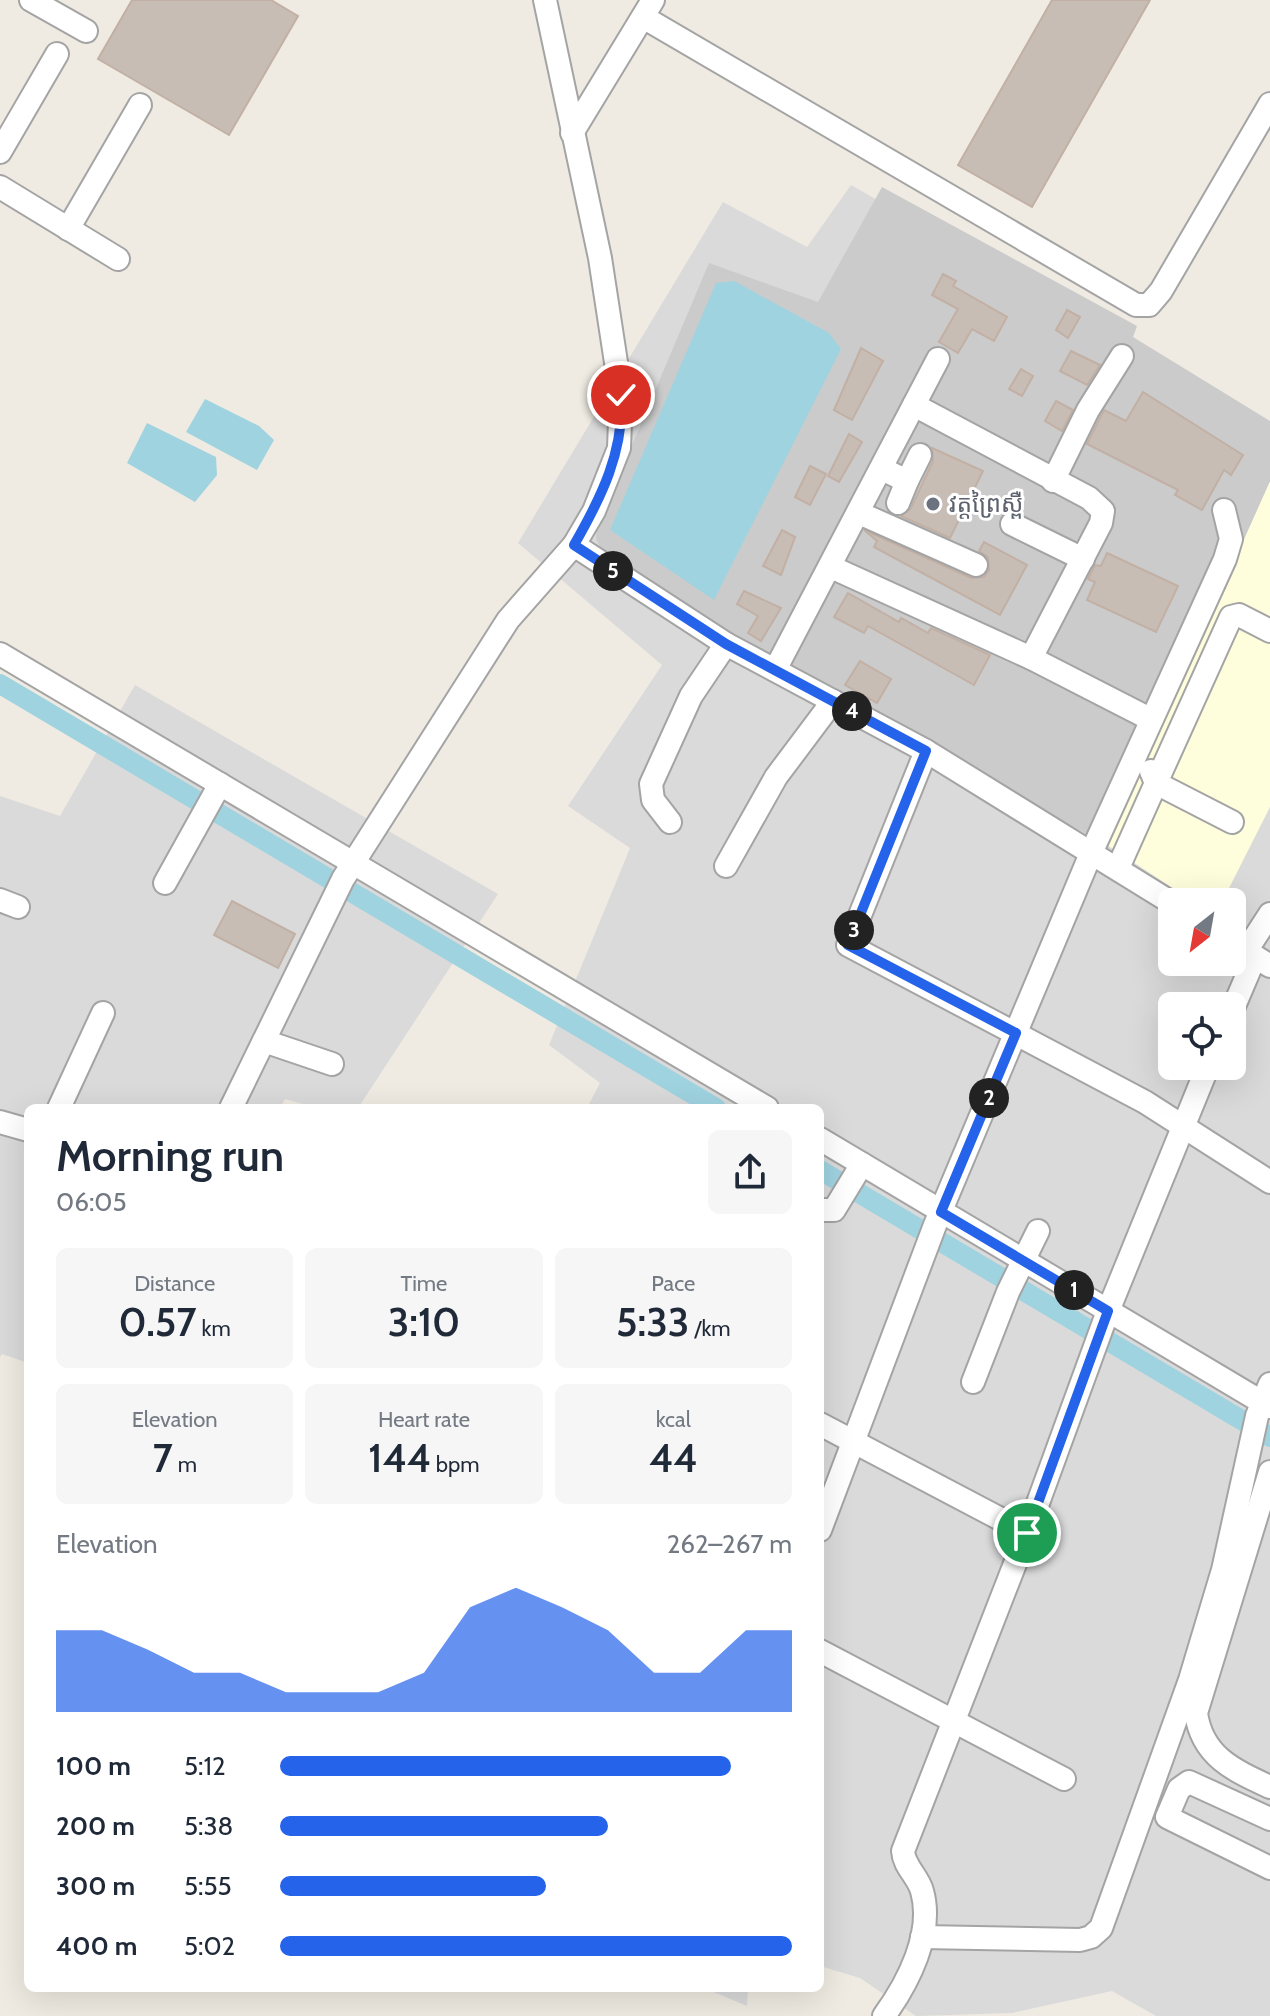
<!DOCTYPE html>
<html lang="en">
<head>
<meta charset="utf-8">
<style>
  :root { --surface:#fff; --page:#f6f6f7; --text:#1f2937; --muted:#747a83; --accent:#2563eb }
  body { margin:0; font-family:Cabin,"Noto Sans Khmer",sans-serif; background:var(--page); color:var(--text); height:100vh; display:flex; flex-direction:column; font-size:30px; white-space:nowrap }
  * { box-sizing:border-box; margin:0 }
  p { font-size:26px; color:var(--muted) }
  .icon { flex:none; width:44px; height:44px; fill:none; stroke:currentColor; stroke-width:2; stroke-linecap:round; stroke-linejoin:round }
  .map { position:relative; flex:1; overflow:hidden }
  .details { position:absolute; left:24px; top:1104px; width:800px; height:888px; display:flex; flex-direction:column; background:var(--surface); border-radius:12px; box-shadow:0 8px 32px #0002 }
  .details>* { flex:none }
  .needle { width:52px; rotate:211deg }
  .controls { position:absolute; left:1158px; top:888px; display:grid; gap:16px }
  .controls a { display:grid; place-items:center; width:88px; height:88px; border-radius:12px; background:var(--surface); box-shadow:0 8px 32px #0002; font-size:40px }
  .pin { position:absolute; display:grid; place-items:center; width:68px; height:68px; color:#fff; margin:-34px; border:4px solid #fff; border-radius:50%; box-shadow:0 2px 8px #0007 }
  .km { position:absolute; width:40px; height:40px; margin:-20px; border-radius:50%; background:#222; color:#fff; font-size:22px; line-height:40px; text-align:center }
  .round { display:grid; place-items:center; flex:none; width:84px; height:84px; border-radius:12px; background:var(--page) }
  .summary { display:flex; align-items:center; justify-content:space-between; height:136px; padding:0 32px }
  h1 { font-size:44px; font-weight:600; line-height:60px }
  .metrics { display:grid; grid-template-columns:repeat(3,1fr); gap:12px; height:136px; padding:8px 32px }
  .metrics div { display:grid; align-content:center; border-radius:12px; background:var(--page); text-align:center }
  .metrics b { font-size:40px; font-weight:600 }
  .metrics small { font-size:22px; font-weight:400 }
  .metrics p { font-size:22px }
  .chart { height:224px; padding:16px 32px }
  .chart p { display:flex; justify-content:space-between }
  .chart svg { width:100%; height:144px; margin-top:8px; fill:var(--accent); opacity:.7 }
  ul { padding:0 32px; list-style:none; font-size:26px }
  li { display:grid; grid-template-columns:128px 96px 1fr; align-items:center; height:60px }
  li i { height:20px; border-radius:10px; background:var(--accent) }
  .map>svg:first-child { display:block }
  .residential { fill:#dbdada; fill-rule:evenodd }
  .education { fill:#fffedc }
  .religious { fill:#cbcbcb }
  .water { fill:#9fd3e0 }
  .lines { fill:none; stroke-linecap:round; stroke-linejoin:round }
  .canal { stroke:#9fd3e0; stroke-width:20 }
  .building { fill:#c7bdb5; stroke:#c2b0a4; stroke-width:2 }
  .minor-casing { stroke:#a4a4a4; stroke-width:26 }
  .minor { stroke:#fff; stroke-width:22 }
  .route-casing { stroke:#fff; stroke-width:16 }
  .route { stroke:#2563eb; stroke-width:10 }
  .worship-dot { fill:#6b7280; stroke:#fff; stroke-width:3 }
  .labels { text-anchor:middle; stroke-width:6; stroke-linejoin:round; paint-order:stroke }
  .worship-label { font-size:24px; fill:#5b616d; stroke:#fff; text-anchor:start }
</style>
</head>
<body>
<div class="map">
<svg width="1270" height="2016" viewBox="0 0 1270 2016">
  <rect width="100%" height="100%" fill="#efebe2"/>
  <g class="residential">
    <path d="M851,185L1270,424V2016H1156L1112,1991L1012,2013L916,2016L860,1978L820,1966V1108H587L600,1083L549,1045L630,848L568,806L662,665L518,543L723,202L807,247ZM1172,902H1232V962H1172ZM1172,1006H1232V1066H1172Z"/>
    <polygon points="135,685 498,894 358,1108 317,1108 285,1099 280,1108 28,1108 28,1363 2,1354 0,1357 0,796 60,816"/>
    <polygon points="704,1988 748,1988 747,2006"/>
  </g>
  <polygon class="education" points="1270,481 1270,807 1222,902 1194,902 1107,845"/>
  <polygon class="religious" points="882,187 1137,326 1133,337 1270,421 1270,481 1107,845 780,666 602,551 596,539 597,528 709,263 818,302"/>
  <g class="water">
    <polygon points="734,281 829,333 841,349 714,600 610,530 716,283"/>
    <polygon points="205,399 259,426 274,440 257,470 186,432"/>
    <polygon points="147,423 216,457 217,475 195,502 127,463"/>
  </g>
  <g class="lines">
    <g class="canal">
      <polyline points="0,684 716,1108"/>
      <polyline points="820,1170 1270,1437"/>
    </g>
  </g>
  <g class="building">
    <polygon points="132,0 271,0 298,16 229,135 98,59"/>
    <polygon points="1052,0 1150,0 1032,207 958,165"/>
    <polygon points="943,274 956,281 953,286 1007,317 994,341 972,329 958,353 939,342 958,309 932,295"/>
    <polygon points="1067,310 1080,317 1068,338 1056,330"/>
    <polygon points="861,348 883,361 852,420 834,410"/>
    <polygon points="1071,351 1100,365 1087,385 1060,371"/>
    <polygon points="1021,369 1033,376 1022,396 1009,389"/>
    <polygon points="1143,392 1243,455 1231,475 1224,470 1202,510 1175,495 1178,490 1087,444 1104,410 1126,421"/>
    <polygon points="1056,401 1073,410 1062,431 1045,421"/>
    <polygon points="849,434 862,442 839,482 828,476"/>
    <polygon points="932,448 983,471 950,538 901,516 911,508 933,461"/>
    <polygon points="810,466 826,474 810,505 795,497"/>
    <polygon points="782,530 795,537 781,575 763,566"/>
    <polygon points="864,530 971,578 984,577 989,570 988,557 979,551 984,542 1027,565 1000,615 874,547 877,541"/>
    <polygon points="1107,553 1178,586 1156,632 1087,600 1095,582 1088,579 1095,565 1101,566"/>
    <polygon points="744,591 781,608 761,641 748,633 758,616 737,604"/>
    <polygon points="848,593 899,622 901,618 928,633 931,628 990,655 974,685 868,626 864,633 834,617"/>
    <polygon points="860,661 891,679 877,703 845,685"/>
    <polygon points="232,901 295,934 278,968 214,935"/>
  </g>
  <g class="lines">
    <g class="minor-casing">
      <g id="minor">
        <polyline points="31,0 86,31"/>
        <polyline points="643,17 1136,305 1149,305 1161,291 1270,104"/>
        <polyline points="572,133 653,0"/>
        <polyline points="0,152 57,54"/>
        <polyline points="0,187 118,259"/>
        <polyline points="68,229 140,105"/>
        <polyline points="914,405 1089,498 1103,511 1101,523 1031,658"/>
        <polyline points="882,469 907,481 898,503"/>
        <polyline points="907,481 920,455"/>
        <polyline points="1053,481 1088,410 1122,356"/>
        <polyline points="859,513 976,565"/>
        <polyline points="1012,524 1083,559"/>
        <polyline points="574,545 726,644 926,751 1172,903"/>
        <polyline points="831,567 1031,658 1150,719"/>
        <polyline points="0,654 767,1108"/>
        <polyline points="775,670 938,359"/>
        <polyline points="926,751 848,945 1145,1102 1270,1182"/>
        <polyline points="670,822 653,800 651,784 691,696 726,644"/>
        <polyline points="1232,822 1156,783 1231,617 1239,615 1270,631"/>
        <polyline points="726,866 776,777 833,701"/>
        <polyline points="1118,868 1156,783 1151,771"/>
        <polyline points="165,883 220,784"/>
        <polyline points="0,900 18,907"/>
        <polyline points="1232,942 1270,966"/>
        <polyline points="1246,951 1270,914"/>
        <polyline points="1232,1011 1255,957"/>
        <polyline points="264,1041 332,1064"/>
        <polyline points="59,1108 103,1013"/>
        <polyline points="231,1108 343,879 508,620 574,545 594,511 619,448 621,395 600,258 545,0"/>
        <polyline points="0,1122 28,1130"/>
        <polyline points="820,1139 1270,1407"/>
        <polyline points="820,1210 834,1210 862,1164"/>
        <polyline points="973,1382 1008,1292 1038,1231"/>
        <polyline points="820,1424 1027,1533"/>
        <path d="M1270,1472L1196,1713C1202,1756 1233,1770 1270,1787"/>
        <polyline points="820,1530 935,1225 1092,851 1225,559 1231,539 1224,510"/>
        <polyline points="820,1651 1064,1779"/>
        <polyline points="1270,1819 1189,1782 1179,1789 1167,1817 1270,1868"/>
        <polyline points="922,1937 1080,1940 1091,1937 1101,1928 1190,1680 1223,1570 1257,1416 1270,1384"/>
        <path d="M884,2016C908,1983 934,1933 922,1891C918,1876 904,1867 903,1851L1027,1533L1108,1311L1208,1066"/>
      </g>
    </g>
    <use href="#minor" class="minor"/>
  </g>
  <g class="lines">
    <g class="route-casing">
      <path id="route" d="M621,395C625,450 601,498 574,545L726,644L926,751L848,945L1016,1033L941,1212L1108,1311L1027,1533"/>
    </g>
    <use href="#route" class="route"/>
  </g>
  <circle class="worship-dot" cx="933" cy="504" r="8"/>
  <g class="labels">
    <g class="worship-label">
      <text x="949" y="512">វត្តព្រៃស្ពឺ</text>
    </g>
  </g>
</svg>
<div class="controls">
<a><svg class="needle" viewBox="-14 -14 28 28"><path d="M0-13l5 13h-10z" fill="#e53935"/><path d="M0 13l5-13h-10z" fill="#747a83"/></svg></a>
<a><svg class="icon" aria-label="locate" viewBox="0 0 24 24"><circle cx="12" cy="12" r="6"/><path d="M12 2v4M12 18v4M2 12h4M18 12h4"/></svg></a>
</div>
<div class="pin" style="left:1027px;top:1533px;background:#1e9e55"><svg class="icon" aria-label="arrive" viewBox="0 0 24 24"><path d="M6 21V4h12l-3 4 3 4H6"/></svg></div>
<div class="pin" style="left:621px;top:395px;background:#d93025"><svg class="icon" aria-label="check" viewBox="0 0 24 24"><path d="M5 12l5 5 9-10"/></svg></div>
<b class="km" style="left:1074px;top:1290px">1</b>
<b class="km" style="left:989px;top:1098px">2</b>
<b class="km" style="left:854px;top:930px">3</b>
<b class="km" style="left:852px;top:711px">4</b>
<b class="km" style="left:613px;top:571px">5</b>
<section class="details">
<div class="summary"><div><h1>Morning run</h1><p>06:05</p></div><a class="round"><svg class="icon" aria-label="share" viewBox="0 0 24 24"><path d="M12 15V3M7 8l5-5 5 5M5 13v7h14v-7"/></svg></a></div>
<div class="metrics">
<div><p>Distance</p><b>0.57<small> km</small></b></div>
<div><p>Time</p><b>3:10</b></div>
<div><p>Pace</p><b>5:33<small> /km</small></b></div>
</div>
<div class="metrics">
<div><p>Elevation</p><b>7<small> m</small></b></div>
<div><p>Heart rate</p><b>144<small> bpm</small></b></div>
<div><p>kcal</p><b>44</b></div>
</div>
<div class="chart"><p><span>Elevation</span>262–267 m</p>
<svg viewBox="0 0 160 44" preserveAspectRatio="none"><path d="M0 44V19L10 19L20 25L30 32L40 32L50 38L60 38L70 38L80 32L90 12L100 6L110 12L120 19L130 32L140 32L150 19L160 19V44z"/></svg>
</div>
<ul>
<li><b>100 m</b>5:12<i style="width:88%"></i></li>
<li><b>200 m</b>5:38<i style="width:64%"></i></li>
<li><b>300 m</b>5:55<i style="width:52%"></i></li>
<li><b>400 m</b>5:02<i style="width:100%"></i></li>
</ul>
</section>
</div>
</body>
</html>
